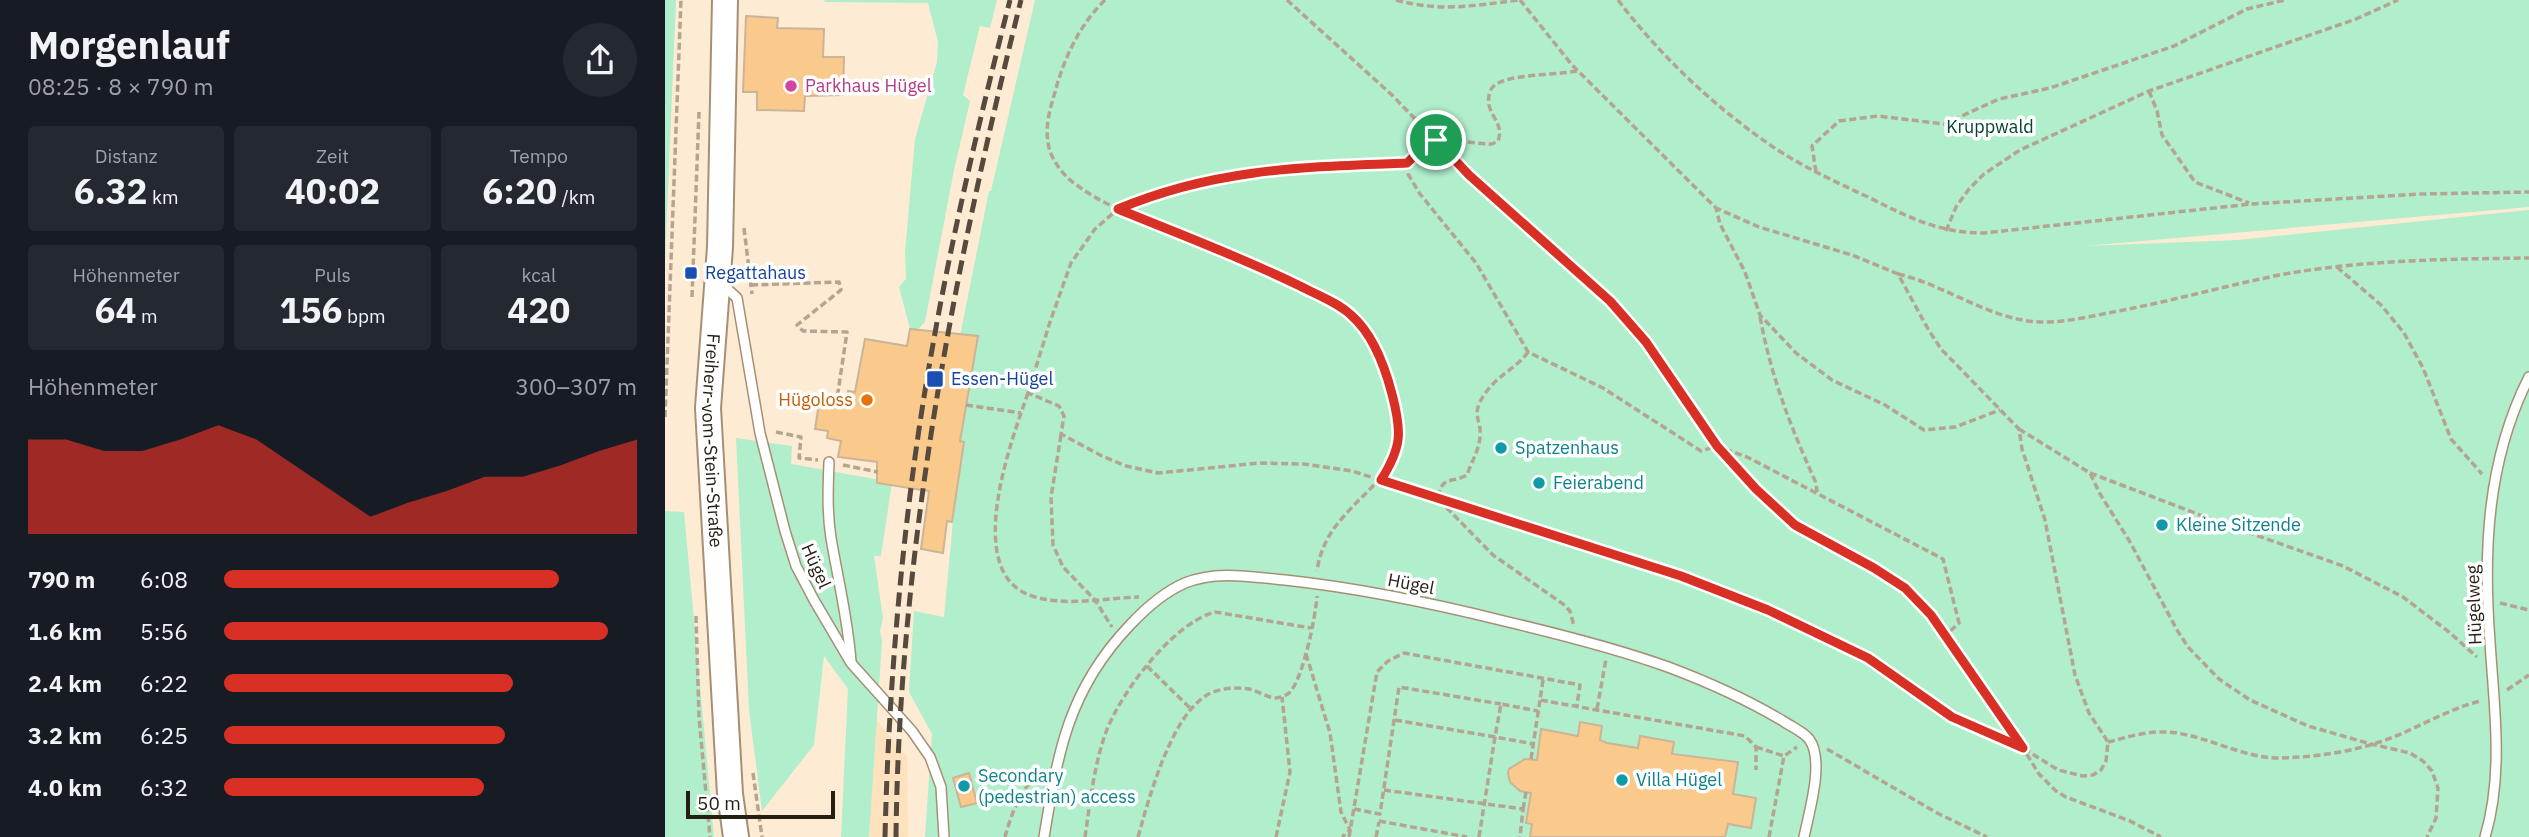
<!DOCTYPE html>
<html lang="de">
<head>
<meta charset="utf-8">
<style>
  :root { --surface:#171b24; --page:#242831; --text:#f1f3f6; --muted:#9ea1a6; --accent:#d93025 }
  body { margin:0; font-family:"IBM Plex Sans",sans-serif; background:var(--page); color:var(--text); height:100vh; display:flex; flex-direction:column; font-size:26px; white-space:nowrap }
  * { box-sizing:border-box; margin:0 }
  p { font-size:23px; color:var(--muted) }
  .icon { flex:none; width:38px; height:38px; fill:none; stroke:currentColor; stroke-width:2; stroke-linecap:round; stroke-linejoin:round }
  .map { position:relative; flex:1; overflow:hidden }
  .panel { display:flex; flex-direction:column; background:var(--surface); width:665px }
  .panel>* { flex:none }
  .scale { position:absolute; left:21px; bottom:18px; width:149px; box-sizing:border-box; padding-left:7px; border:4px solid #261e13; border-top:0; font-size:19px; line-height:24px; white-space:nowrap; color:#261e13; -webkit-text-stroke:5px #fff; paint-order:stroke }
  .pin { position:absolute; display:grid; place-items:center; width:60px; height:60px; color:#fff; margin:-30px; border:4px solid #fff; border-radius:50%; box-shadow:0 2px 7px #0007 }
  .round { display:grid; place-items:center; flex:none; width:74px; height:74px; border-radius:37px; background:var(--page) }
  .summary { display:flex; align-items:center; justify-content:space-between; height:119px; padding:0 28px }
  h1 { font-size:38px; font-weight:700; line-height:52px }
  .stats { display:grid; grid-template-columns:repeat(3,1fr); gap:10px; height:119px; padding:7px 28px }
  .stats div { display:grid; align-content:center; border-radius:7px; background:var(--page); text-align:center }
  .stats b { font-size:35px; font-weight:700 }
  .stats small { font-size:19px; font-weight:400 }
  .stats p { font-size:19px }
  .chart { height:196px; padding:14px 28px }
  .chart p { display:flex; justify-content:space-between }
  .chart svg { width:100%; height:126px; margin-top:7px; fill:var(--accent); opacity:.7 }
  ul { padding:0 28px; list-style:none; font-size:23px }
  li { display:grid; grid-template-columns:112px 84px 1fr; align-items:center; height:52px }
  li i { height:18px; border-radius:9px; background:var(--accent) }
  main { display:flex; flex:1; min-height:0 }
  .map>svg:first-child { display:block }
  .built { fill:#fee1bd }
  .green { fill:#b0eecc }
  .building { fill:#f9ca8c; stroke:#cbb497; stroke-width:2 }
  .lines { fill:none; stroke-linecap:round; stroke-linejoin:round }
  .lane-casing { stroke:#a69075; stroke-width:12 }
  .secondary-casing { stroke:#a69075; stroke-width:28 }
  .path { stroke:#b4a491; stroke-width:3.5; stroke-dasharray:7 3.5; stroke-linecap:butt }
  .lane { stroke:#fff; stroke-width:9 }
  .secondary { stroke:#fff; stroke-width:24 }
  .rail { stroke:#554a3d; stroke-width:5; stroke-dasharray:14 7; stroke-linecap:butt }
  .route-casing { stroke:#fff; stroke-width:14 }
  .route { stroke:#d93025; stroke-width:9 }
  .hotel-dot { fill:#d1479c; stroke:#fff; stroke-width:2.5 }
  .transit-dot { fill:#1a4fb4; stroke:#fff; stroke-width:2.5 }
  .food-dot { fill:#e8710a; stroke:#fff; stroke-width:2.5 }
  .culture-dot { fill:#0f9aa8; stroke:#fff; stroke-width:2.5 }
  .labels { text-anchor:middle; stroke-width:7; stroke-linejoin:round; paint-order:stroke }
  .hotel-label { font-size:18px; fill:#b23c85; stroke:#fff; text-anchor:start }
  .park-label { font-size:18px; fill:#04442b; stroke:#fff }
  .transit-label { font-size:18px; fill:#164399; stroke:#fff; text-anchor:start }
  .food-label { font-size:18px; fill:#c56008; stroke:#fff; text-anchor:end }
  .street-label { font-size:18px; fill:#261e13; stroke:#fff }
  .culture-label { font-size:18px; fill:#0d838f; stroke:#fff; text-anchor:start }
</style>
</head>
<body>
<main>
<section class="panel">
<div class="summary"><div><h1>Morgenlauf</h1><p>08:25 · 8 × 790 m</p></div><a class="round"><svg class="icon" aria-label="share" viewBox="0 0 24 24"><path d="M12 15V3M7 8l5-5 5 5M5 13v7h14v-7"/></svg></a></div>
<div class="stats">
<div><p>Distanz</p><b>6.32<small> km</small></b></div>
<div><p>Zeit</p><b>40:02</b></div>
<div><p>Tempo</p><b>6:20<small> /km</small></b></div>
</div>
<div class="stats">
<div><p>Höhenmeter</p><b>64<small> m</small></b></div>
<div><p>Puls</p><b>156<small> bpm</small></b></div>
<div><p>kcal</p><b>420</b></div>
</div>
<div class="chart"><p><span>Höhenmeter</span>300–307 m</p>
<svg viewBox="0 0 160 44" preserveAspectRatio="none"><path d="M0 44V11L10 11L20 15L30 15L40 11L50 6L60 11L70 20L80 29L90 38L100 33L110 29L120 24L130 24L140 20L150 15L160 11V44z"/></svg>
</div>
<ul>
<li><b>790 m</b>6:08<i style="width:81%"></i></li>
<li><b>1.6 km</b>5:56<i style="width:93%"></i></li>
<li><b>2.4 km</b>6:22<i style="width:70%"></i></li>
<li><b>3.2 km</b>6:25<i style="width:68%"></i></li>
<li><b>4.0 km</b>6:32<i style="width:63%"></i></li>
</ul>
</section>
<div class="map">
<svg width="1864" height="837" viewBox="0 0 1864 837">
  <rect width="100%" height="100%" fill="#feebd3"/>
  <polygon class="built" points="211,719 242,757 243,837 204,837"/>
  <g class="green">
    <polygon points="0,0 11,0 0,261"/>
    <polygon points="160,0 332,0 325,28 315,26 298,95 305,101 289,170 260,322 253,329 245,329 234,287 241,279 240,252 250,139 272,62 273,42 263,3 159,2"/>
    <polygon points="370,0 1864,0 1864,207 1420,246 1573,240 1864,210 1864,837 260,837 267,734 244,692 249,611 279,617 288,521 299,443 295,441 295,336 324,191 326,191"/>
    <polygon points="71,438 127,446 126,464 227,482 216,556 209,556 218,618 215,631 217,641 204,837 176,837 183,689 159,656 149,745 97,811 84,710"/>
    <polygon points="0,511 19,512 49,837 0,837"/>
  </g>
  <g class="building">
    <polygon points="81,16 113,18 112,28 159,29 158,57 179,57 178,95 140,96 139,111 92,110 92,92 78,92"/>
    <polygon points="245,329 313,336 295,441 299,442 287,522 282,521 278,553 256,549 264,491 212,483 212,462 173,457 176,441 162,438 163,431 150,429 155,397 182,401 183,391 190,392 200,339 242,346"/>
    <polygon points="915,722 937,726 935,740 942,743 973,748 975,736 1009,742 1007,754 1073,762 1068,794 1091,798 1086,828 1063,824 1060,837 865,837 867,824 861,823 866,793 855,791 845,782 843,773 844,769 860,759 872,760 876,729 913,736"/>
    <polygon points="304,773 312,803 296,807 288,778"/>
  </g>
  <g class="lines">
    <g class="lane-casing">
      <g id="lane">
        <polyline points="57,284 72,298 95,433 120,531 131,566 149,600 186,663 247,731 265,757 276,787 279,837"/>
        <path d="M164,462C163,488 162,513 166,538C173,580 183,619 186,662"/>
        <path d="M379,837C393,752 403,690 465,625C480,609 499,592 520,583C551,570 587,577 620,580C694,588 767,603 839,621C894,634 950,648 1003,667C1043,682 1081,699 1118,721C1125,726 1139,732 1144,739C1160,760 1144,812 1139,837"/>
        <path d="M1820,837C1839,773 1829,707 1825,642C1818,551 1822,460 1864,377"/>
      </g>
    </g>
    <g class="secondary-casing">
      <g id="secondary">
        <path id="s1" d="M60,0L55,247L43,408L65,794L71,837"/>
      </g>
    </g>
    <g class="path">
      <path d="M440,0C415,24 399,58 390,92C384,112 378,133 386,154C392,167 401,178 413,186C443,208 479,220 513,233C557,251 601,269 644,291C658,298 673,304 685,314C714,338 729,387 733,424C738,467 705,486 680,515C665,531 655,549 652,571"/>
      <polyline points="622,0 727,95 804,175 945,301 981,342 1052,446 1092,489 1130,525 1209,568 1240,588 1266,615 1281,635 1358,748 1393,770 1418,776 1428,775 1436,770 1441,761 1443,742 1424,713 1410,675 1380,520 1357,449 1354,429 1276,349 1263,329 1233,274 1187,255 1094,227 1051,208"/>
      <path d="M731,0C775,12 808,6 853,0"/>
      <polyline points="855,0 907,65 1051,208 1055,224 1080,272 1095,315 1131,353 1167,380 1220,405 1259,430 1290,427 1335,410"/>
      <path d="M953,0C996,57 1050,107 1108,147C1138,167 1171,182 1203,197C1243,217 1273,233 1319,233L1586,204L1756,194L1864,192"/>
      <path d="M912,71C893,75 844,74 830,85C824,89 823,97 824,105C827,119 839,125 833,141L827,144C780,143 780,126 742,163L636,166L598,171L517,186L453,209L430,229L406,263L385,322L363,393L394,406L399,416L396,434L437,456L461,466L493,473L595,463L639,464L687,471L1016,576L1103,610L1203,658L1287,717L1358,748L1374,774L1391,791L1401,797L1465,821L1496,837"/>
      <polyline points="1484,91 1492,111 1497,135 1530,182 1584,203"/>
      <polyline points="742,163 743,174 755,194 811,263 863,352 938,388 1036,451 1052,446 1082,457 1278,559 1294,623 1281,635"/>
      <polyline points="1151,172 1147,146 1174,121 1213,116 1279,124 1334,99 1385,88 1509,46 1582,9 1620,0"/>
      <polyline points="79,228 87,294"/>
      <polyline points="1281,231 1291,207 1304,189 1319,174 1355,150 1484,91 1691,19 1733,0"/>
      <polyline points="1672,267 1716,305 1739,333 1758,368 1786,439 1817,474"/>
      <path d="M1233,274C1280,285 1326,320 1374,322C1400,323 1427,316 1453,311C1507,301 1560,286 1614,275C1697,260 1781,259 1864,258"/>
      <polyline points="86,285 174,282 176,290 132,325 138,331 182,332 172,399"/>
      <polyline points="27,297 34,112"/>
      <path d="M1095,317C1107,380 1125,425 1151,483L1152,492"/>
      <path d="M863,352C851,369 833,374 819,395C805,416 817,419 815,437C814,450 806,463 802,475C786,484 776,475 773,499L828,555L898,604L905,611L909,626"/>
      <path d="M363,393C347,439 296,573 367,596C401,607 439,598 474,597"/>
      <polyline points="301,405 356,413"/>
      <polyline points="0,417 16,0"/>
      <polyline points="1354,429 1425,473 1435,494 1465,542 1512,630 1523,647 1554,679 1585,700 1643,726 1706,744 1745,753 1758,761 1767,771 1773,788 1771,818 1762,837"/>
      <polyline points="111,432 136,437 134,458 153,460"/>
      <polyline points="396,435 386,497 388,545 398,567 430,600 447,627"/>
      <polyline points="178,465 213,472"/>
      <polyline points="1425,473 1548,520 1678,566 1738,597 1784,632 1812,657"/>
      <polyline points="1835,603 1864,610"/>
      <polyline points="31,616 34,717 45,837"/>
      <polyline points="641,654 665,733 676,812 685,830 677,837"/>
      <polyline points="482,666 526,709"/>
      <polyline points="878,680 875,700 1080,736 1091,747 1091,770"/>
      <polyline points="1842,690 1864,675"/>
      <polyline points="932,709 941,659"/>
      <polyline points="730,720 830,737 836,704 873,711"/>
      <path d="M1443,742C1460,738 1477,732 1495,732C1536,731 1575,759 1616,758C1653,757 1692,751 1726,738C1756,726 1784,709 1815,701"/>
      <polyline points="1091,747 1119,756"/>
      <polyline points="1162,749 1272,813 1322,837"/>
      <polyline points="866,759 875,700"/>
      <polyline points="88,773 97,837"/>
      <polyline points="719,790 858,809 855,837"/>
      <polyline points="689,809 715,814 734,687 836,704"/>
      <polyline points="858,809 861,792"/>
      <polyline points="714,821 802,837"/>
      <path d="M340,837C346,815 357,783 378,772"/>
      <path d="M420,837C425,803 429,765 441,732C456,692 508,623 550,612L646,628"/>
      <path d="M473,837C484,798 506,716 542,695C554,688 571,687 584,689C593,691 601,697 610,698C614,698 621,696 624,693C638,680 651,615 652,596"/>
      <polyline points="611,837 625,772 617,697"/>
      <polyline points="684,837 712,672 723,661 739,653 915,685 912,705"/>
      <polyline points="711,837 714,822"/>
      <polyline points="814,837 830,737 869,744"/>
      <polyline points="1104,837 1119,756 1132,747"/>
    </g>
    <use href="#lane" class="lane"/>
    <use href="#secondary" class="secondary"/>
    <g class="rail">
      <path d="M220,837C223,715 232,594 248,472C269,313 305,156 345,0"/>
      <path d="M231,837C234,554 288,273 356,0"/>
    </g>
  </g>
  <g class="lines">
    <g class="route-casing">
      <path id="route" d="M771,140L804,175L945,301L981,342L1052,446L1091,489L1130,525L1209,568L1240,588L1266,615L1358,748L1287,717L1203,658L1103,610L1016,576L716,480C737,447 737,432 727,394C720,367 708,334 686,315C672,302 652,295 635,286C576,257 514,234 453,209C551,168 639,167 742,163L761,145Z"/>
    </g>
    <use href="#route" class="route"/>
  </g>
  <circle class="hotel-dot" cx="126" cy="86" r="7"/>
  <g class="transit-dot">
    <rect x="19" y="266" width="14" height="14" rx="3.5"/>
    <rect x="261" y="370" width="18" height="18" rx="3.5"/>
  </g>
  <circle class="food-dot" cx="202" cy="400" r="7"/>
  <g class="culture-dot">
    <circle cx="836" cy="448" r="7"/>
    <circle cx="874" cy="483" r="7"/>
    <circle cx="1497" cy="525" r="7"/>
    <circle cx="957" cy="780" r="7"/>
    <circle cx="299" cy="786" r="7"/>
  </g>
  <g class="labels">
    <g class="hotel-label">
      <text x="140" y="92">Parkhaus Hügel</text>
    </g>
    <g class="park-label">
      <text x="1325" y="133">Kruppwald</text>
    </g>
    <g class="transit-label">
      <text x="40" y="279">Regattahaus</text>
      <text x="286" y="385">Essen-Hügel</text>
    </g>
    <g class="food-label">
      <text x="188" y="406">Hügoloss</text>
    </g>
    <g class="street-label">
      <text dy="6" stroke="none"><textPath href="#s1" startOffset="441">Freiherr-vom-Stein-Straße</textPath></text>
      <text transform="translate(151 566) rotate(66)" y="6">Hügel</text>
      <text transform="translate(746 584) rotate(11)" y="6">Hügel</text>
      <text transform="translate(1809 605) rotate(-92)" y="6">Hügelweg</text>
    </g>
    <g class="culture-label">
      <text x="850" y="454">Spatzenhaus</text>
      <text x="888" y="489">Feierabend</text>
      <text x="1511" y="531">Kleine Sitzende</text>
      <text x="313" y="782">Secondary<tspan x="313" dy="21">(pedestrian) access</tspan></text>
      <text x="971" y="786">Villa Hügel</text>
    </g>
  </g>
</svg>
<div class="scale">50 m</div>
<div class="pin" style="left:771px;top:140px;background:#1e9e55"><svg class="icon" aria-label="arrive" viewBox="0 0 24 24"><path d="M6 21V4h12l-3 4 3 4H6"/></svg></div>
</div>
</main>
</body>
</html>
